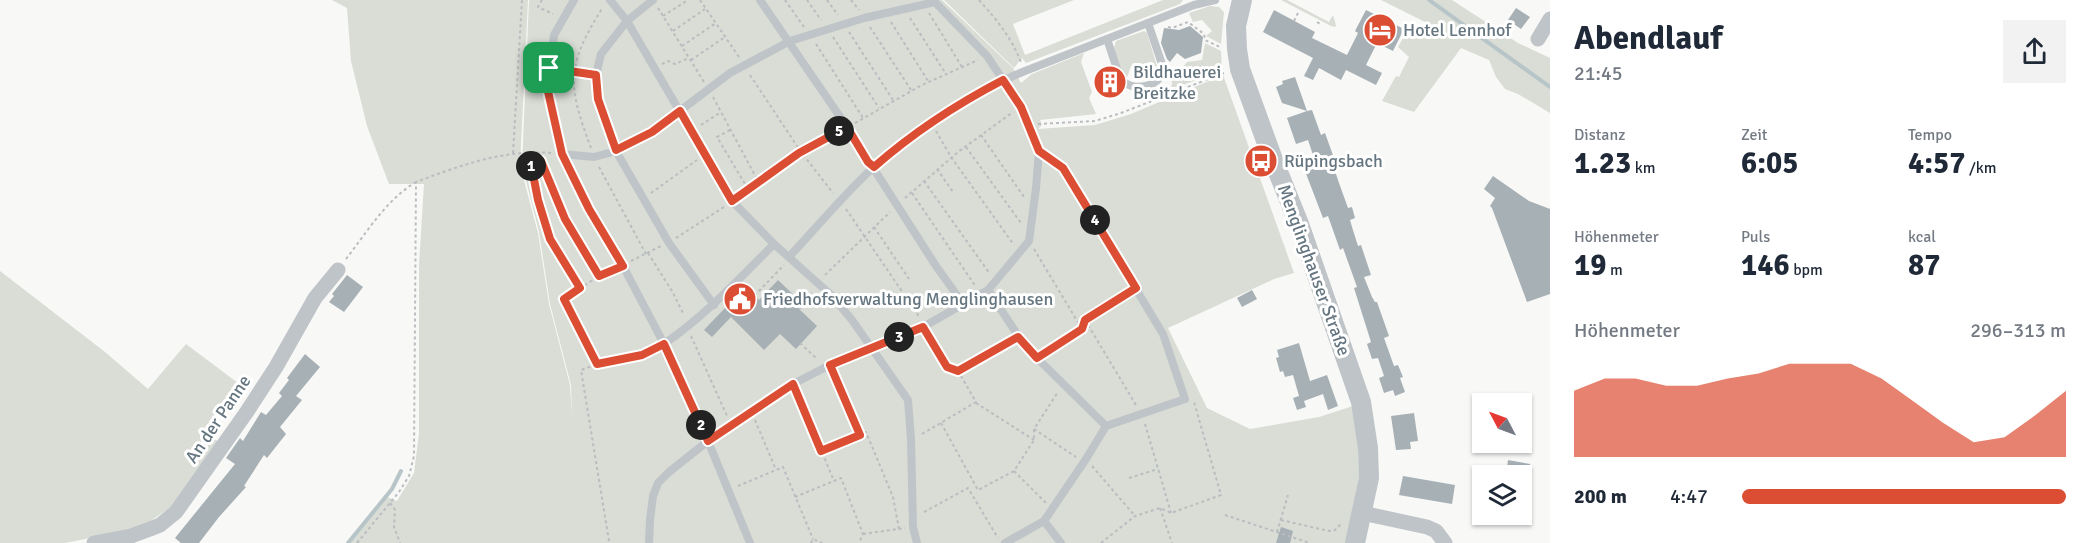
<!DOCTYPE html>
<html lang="de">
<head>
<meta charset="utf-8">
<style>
  :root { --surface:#fff; --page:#f2f2f3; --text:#1f2937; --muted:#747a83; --accent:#dc4e33 }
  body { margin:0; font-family:Signika,sans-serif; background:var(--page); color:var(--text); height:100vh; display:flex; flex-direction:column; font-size:22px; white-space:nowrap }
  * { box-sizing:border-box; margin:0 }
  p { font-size:20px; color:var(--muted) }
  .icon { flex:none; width:33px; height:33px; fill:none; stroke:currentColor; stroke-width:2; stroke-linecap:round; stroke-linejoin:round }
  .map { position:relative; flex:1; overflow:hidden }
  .drawer { display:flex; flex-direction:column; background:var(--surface); width:540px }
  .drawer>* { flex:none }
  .needle { width:39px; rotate:311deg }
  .tools { position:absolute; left:1472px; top:393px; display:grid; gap:12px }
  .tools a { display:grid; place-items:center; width:60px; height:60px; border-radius:0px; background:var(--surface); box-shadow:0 2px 4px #0004; font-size:30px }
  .pin { position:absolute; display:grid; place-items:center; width:51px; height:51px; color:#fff; margin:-26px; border-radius:12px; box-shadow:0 3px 9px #0006 }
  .km { position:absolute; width:30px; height:30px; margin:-15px; border-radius:50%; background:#222; color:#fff; font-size:16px; line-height:30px; text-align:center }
  .round { display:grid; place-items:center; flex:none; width:63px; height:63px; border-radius:0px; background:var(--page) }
  .overview { display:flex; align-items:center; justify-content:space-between; height:102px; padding:0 24px }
  h1 { font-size:33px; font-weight:800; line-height:45px }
  .metrics { display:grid; grid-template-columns:repeat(3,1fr); gap:9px; height:102px; padding:6px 24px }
  .metrics div { display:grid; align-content:center }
  .metrics b { font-size:30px; font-weight:800 }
  .metrics small { font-size:16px; font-weight:400 }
  .metrics p { font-size:16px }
  .chart { height:168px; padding:12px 24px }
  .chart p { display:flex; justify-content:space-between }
  .chart svg { width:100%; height:108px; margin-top:6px; fill:var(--accent); opacity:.7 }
  ul { padding:0 24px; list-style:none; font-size:20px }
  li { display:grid; grid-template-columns:96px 72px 1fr; align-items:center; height:45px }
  li i { height:15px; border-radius:8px; background:var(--accent) }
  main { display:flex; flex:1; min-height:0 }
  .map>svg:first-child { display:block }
  .green { fill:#d9ddd5 }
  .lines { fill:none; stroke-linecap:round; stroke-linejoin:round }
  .stream { stroke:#b8c5c8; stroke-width:4 }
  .building { fill:#a7b0b5 }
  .path { stroke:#babdc0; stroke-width:2; stroke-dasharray:3 3; stroke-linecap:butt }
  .service { stroke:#bfc4c8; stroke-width:8 }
  .minor { stroke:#bfc4c8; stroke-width:15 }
  .tertiary { stroke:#bfc4c8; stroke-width:20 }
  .route-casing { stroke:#fff; stroke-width:12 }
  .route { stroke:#dc4e33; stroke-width:8 }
  .labels { text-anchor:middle; stroke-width:6; stroke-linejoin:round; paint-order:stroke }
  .poi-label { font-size:18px; fill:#657680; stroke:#fff; text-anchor:start }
  .street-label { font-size:18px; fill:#657680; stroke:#fff }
</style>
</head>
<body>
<main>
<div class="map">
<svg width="1550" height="543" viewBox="0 0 1550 543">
  <rect width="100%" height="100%" fill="#f8f8f6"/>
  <g class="green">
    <polygon points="332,0 528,0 520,165 538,233 549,304 570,385 572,416 571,385 550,304 539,232 522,165 529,0 942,0 1013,68 1021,83 1032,74 1084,53 1081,62 1092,92 1089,98 1096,114 1040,120 1042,125 1038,129 1095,125 1131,114 1223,75 1294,273 1274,279 1168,328 1207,408 1250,429 1319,417 1353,406 1358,427 1359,477 1346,543 350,543 387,497 397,501 414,473 419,433 419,265 424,184 389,184 367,126 351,61 347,8"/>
    <polygon points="944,0 1074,0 1013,24 1025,55 1163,0 1183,0 1180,4 1026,63 1022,58 1014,68"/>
    <polygon points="1281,0 1287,0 1329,22 1333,15 1336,25 1335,27 1331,26"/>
    <polygon points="1381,0 1452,0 1518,43 1550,58 1550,113 1518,94 1505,89 1496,77 1489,60 1461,48 1414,112 1382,101 1396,76 1399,77 1409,57 1398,47 1406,33 1406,25 1421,31 1425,22"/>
    <polygon points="1210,6 1219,7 1224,12 1221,44 1206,36 1212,31 1202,20 1193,22 1189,13"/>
    <polygon points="1144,31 1147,33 1159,73 1158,76 1145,81 1142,66 1136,63 1131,66 1126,80 1122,77 1114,48 1116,41"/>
    <polygon points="1205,43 1221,51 1222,71 1171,89 1172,83 1170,75 1180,67 1182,68 1187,62 1202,60"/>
    <polygon points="0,271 105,352 148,389 186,344 238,383 206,433 219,442 174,505 147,523 121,532 65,543 0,543"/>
  </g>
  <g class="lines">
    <g class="stream">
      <polyline points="1429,0 1550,87"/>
      <polyline points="348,543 392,489 401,471"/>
    </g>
  </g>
  <g class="building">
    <polygon points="1516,8 1530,17 1521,29 1508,20"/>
    <polygon points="1274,10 1315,32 1312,38 1347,55 1358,33 1355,31 1366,10 1404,29 1393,51 1377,43 1366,65 1382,73 1376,85 1346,70 1341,80 1319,68 1313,80 1304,76 1313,58 1263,32"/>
    <polygon points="1190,26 1203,37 1201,53 1185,59 1177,53 1170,62 1167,59 1161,43 1164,28 1179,30"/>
    <polygon points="1113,75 1119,86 1106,90 1102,78"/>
    <polygon points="1295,77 1307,111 1312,110 1321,135 1325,133 1334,158 1331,159 1339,183 1348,208 1352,207 1355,218 1350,220 1352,227 1358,246 1361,245 1371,275 1364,277 1372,297 1375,302 1377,302 1389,336 1384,338 1394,366 1398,365 1403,377 1400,378 1405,392 1395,396 1393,390 1384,393 1379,378 1384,376 1378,358 1372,359 1367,344 1371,342 1354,288 1357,287 1343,248 1340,250 1328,216 1323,218 1305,171 1311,168 1310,166 1316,164 1308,140 1296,144 1287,118 1307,111 1282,103 1276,87 1283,84 1282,81"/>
    <polygon points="1493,176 1529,201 1550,209 1550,294 1527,302 1492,208 1490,206 1495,198 1484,189"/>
    <polygon points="347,275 363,287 344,312 329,302 334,296 332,294"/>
    <polygon points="778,280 802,303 798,308 817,326 796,349 780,334 764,350 731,317 712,337 704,330 746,286 759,300"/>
    <polygon points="1252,290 1257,299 1242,307 1237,298"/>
    <polygon points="1299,343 1310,381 1327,375 1338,406 1328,410 1323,394 1304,401 1306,407 1297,410 1293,398 1299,396 1293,375 1285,377 1283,371 1280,372 1276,358 1279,357 1277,350"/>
    <polygon points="305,354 320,367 296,396 302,400 280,427 286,434 267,458 264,455 244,486 246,487 219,517 199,543 181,543 175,538 235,464 226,458 240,438 243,441 261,412 266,415 282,396 279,393 289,380 287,378"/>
    <polygon points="1414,413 1418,441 1410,442 1411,449 1396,450 1391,416"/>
    <polygon points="1508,460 1530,464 1528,476 1506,476"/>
    <polygon points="1403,476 1455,485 1452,504 1399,495"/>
    <polygon points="1281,527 1293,531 1290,543 1276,543"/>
  </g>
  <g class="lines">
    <g class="path">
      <polyline points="542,0 538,7 553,14"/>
      <polyline points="700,0 739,57"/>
      <polyline points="785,0 804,27"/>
      <polyline points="807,0 821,20"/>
      <polyline points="827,0 838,15"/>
      <polyline points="851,0 859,10"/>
      <path d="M979,0C997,20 1011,37 1021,62"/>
      <polyline points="658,8 704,82"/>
      <polyline points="929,13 962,67"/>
      <polyline points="663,16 688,0"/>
      <polyline points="910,18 946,74"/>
      <polyline points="1294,21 1298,13"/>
      <polyline points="891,22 928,81"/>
      <polyline points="1317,22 1320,24"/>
      <polyline points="870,27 911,90"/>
      <polyline points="1168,27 1172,28 1188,22 1204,34 1205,40 1222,48"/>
      <polyline points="673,31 705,9"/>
      <polyline points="849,32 893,100"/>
      <polyline points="833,37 879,108"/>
      <polyline points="816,44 863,118"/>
      <polyline points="682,46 716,23"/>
      <polyline points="691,60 725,37"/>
      <polyline points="662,64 668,61 675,64 689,58"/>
      <polyline points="558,69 585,73"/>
      <polyline points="750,75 801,152 833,193"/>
      <polyline points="713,97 758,181"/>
      <polyline points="855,123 922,85 978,60"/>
      <polyline points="1038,124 1095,121 1121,113 1224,73"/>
      <polyline points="701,125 721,112"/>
      <polyline points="730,130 717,137 748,189"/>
      <polyline points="936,131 951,157 1014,245"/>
      <polyline points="981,135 1024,197"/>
      <polyline points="966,147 1021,223"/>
      <path d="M591,148C567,84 566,66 603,7"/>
      <polyline points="538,152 565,219 599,276"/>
      <polyline points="513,153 522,0"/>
      <polyline points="541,161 531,163 538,200 550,239 580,288"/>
      <polyline points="599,167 646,254"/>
      <polyline points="937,169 953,192"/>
      <polyline points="924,181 990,274"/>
      <polyline points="651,193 697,160"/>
      <polyline points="912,193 976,287"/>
      <polyline points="741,194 799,153 840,131"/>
      <polyline points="905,198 958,152 1013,112"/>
      <polyline points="846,209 920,318"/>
      <polyline points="874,227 909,279"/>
      <polyline points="676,238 724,207"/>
      <polyline points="1034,249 1082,329 1045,353"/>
      <polyline points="648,253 672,291 684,315"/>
      <path d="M346,259C367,232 386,200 416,182"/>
      <polyline points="631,261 661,246"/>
      <polyline points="825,275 890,212"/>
      <polyline points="746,284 756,294 784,265"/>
      <polyline points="799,309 804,306 813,291"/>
      <polyline points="1085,320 1136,405"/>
      <polyline points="1082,329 1085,320 1128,293"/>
      <polyline points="691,336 727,416"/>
      <polyline points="800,343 817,359"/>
      <polyline points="597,364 642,355 655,348"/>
      <polyline points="958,371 1011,341"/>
      <polyline points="834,373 860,435 866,432 893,497 899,529"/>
      <polyline points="797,392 834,481"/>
      <polyline points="976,403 1034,440"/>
      <polyline points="755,420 776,470"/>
      <polyline points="941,423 978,490 1014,471 1034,440 1034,429 1058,392"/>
      <polyline points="1145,424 1171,513"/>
      <polyline points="1034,429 1076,457"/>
      <polyline points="922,434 976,402 958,371 947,367 928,336"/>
      <polyline points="821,451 860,435"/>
      <polyline points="1092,466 1135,516"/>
      <polyline points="1014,471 1046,503"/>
      <polyline points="1129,478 1158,469"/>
      <polyline points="738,486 783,467 813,539"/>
      <polyline points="795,497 841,478 863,534 859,543"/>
      <polyline points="390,503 395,510 394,527 400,543"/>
      <polyline points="1160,508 1172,543"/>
      <polyline points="924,512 968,488 998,538"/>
      <polyline points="1225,515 1310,543"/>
      <polyline points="1281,520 1329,531 1335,530 1342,523"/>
      <polyline points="1277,532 1288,495"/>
      <polyline points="863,534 905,528"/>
      <polyline points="609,541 581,370 597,364 564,299 599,276 613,270"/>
      <path d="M357,543L399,492L409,476L414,456L416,182C459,166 504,149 551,153"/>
      <polyline points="811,543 813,539 822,543"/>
      <polyline points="1101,543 1135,516 1160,508 1171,513 1221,495 1194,402"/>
    </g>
    <g class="service">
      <polyline points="574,0 554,35 547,87 562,154 589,209 623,266 664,344 708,441 750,543"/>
      <polyline points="610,0 627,21 732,201 774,244 831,295 852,320 908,400 911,439 913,527 917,543"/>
      <polyline points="653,0 627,21 601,54 596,75 598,99 616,151 669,243 714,305"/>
      <polyline points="760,0 847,127 936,266 964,305"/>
      <path d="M1107,39L1120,78C1131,94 1164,87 1163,67L1148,23"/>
      <polyline points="562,154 594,157 616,151 652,132 730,73 790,41 864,18 935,2"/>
      <path d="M789,257C825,218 860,176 902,142C939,113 981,89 1025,71L1194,5L1215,0"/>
      <polyline points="988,290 1019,337 1037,358 1106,426"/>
      <path d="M664,344C706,315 739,279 774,244"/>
      <polyline points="1044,521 1061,543"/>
      <polyline points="649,543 650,520 653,496 658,483 669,472 708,441 793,384 830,365 923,327 988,290 1029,241 1036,188 1039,151 1021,107 987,56 933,0"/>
      <polyline points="1005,543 1044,521 1086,459 1106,426 1185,399 1163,334 1063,168 1039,151"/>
    </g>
    <g class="minor">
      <polyline points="1538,39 1550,19"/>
      <polyline points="1362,513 1427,527 1436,531 1445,543"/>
      <polyline points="94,543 131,536 150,529 160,525 176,512 246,413 276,367 315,298 338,270"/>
    </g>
    <polyline class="tertiary" points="1242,0 1236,26 1237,49 1240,69 1272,157 1299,224 1361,402 1368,448 1369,478 1355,543"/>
  </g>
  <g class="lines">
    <g class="route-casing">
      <path id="route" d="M549,68L596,75L598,99L616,150L652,132L680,111L732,201L799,153L847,127L868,162L874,167C915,131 955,105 1003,80L1021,107L1039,151L1063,168L1136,288L1085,320L1082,329L1037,358L1018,337L958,371L947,367L923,327L830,365L860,435L821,451L793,384L708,441L664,344L642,355L597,364L564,299L580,288L550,239L538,200L531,164L541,161L565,219L599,276L623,266L589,209L562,154L547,87Z"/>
    </g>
    <use href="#route" class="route"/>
  </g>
  <defs>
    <g id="hotel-disc" transform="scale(1.725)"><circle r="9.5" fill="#dc4e33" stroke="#fff"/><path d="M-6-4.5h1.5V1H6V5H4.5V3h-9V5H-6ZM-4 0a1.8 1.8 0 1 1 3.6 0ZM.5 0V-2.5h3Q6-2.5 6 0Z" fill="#fff"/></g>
    <g id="building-disc" transform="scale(1.725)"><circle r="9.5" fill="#dc4e33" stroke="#fff"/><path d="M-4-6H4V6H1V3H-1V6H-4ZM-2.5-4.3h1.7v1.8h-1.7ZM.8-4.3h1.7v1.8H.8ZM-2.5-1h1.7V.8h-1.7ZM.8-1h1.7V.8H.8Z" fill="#fff"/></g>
    <g id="bus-disc" transform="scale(1.725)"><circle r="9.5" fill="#dc4e33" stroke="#fff"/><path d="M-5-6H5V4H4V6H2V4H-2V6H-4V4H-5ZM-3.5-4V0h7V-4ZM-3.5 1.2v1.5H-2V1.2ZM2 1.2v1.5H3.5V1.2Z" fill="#fff"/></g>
    <g id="civic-disc" transform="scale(1.725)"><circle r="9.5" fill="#dc4e33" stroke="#fff"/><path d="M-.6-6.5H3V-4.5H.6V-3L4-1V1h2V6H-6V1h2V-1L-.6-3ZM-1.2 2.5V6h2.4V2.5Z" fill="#fff"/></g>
  </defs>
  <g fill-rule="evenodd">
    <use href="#hotel-disc" x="1380" y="30"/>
    <use href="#building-disc" x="1110" y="82"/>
    <use href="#bus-disc" x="1261" y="161"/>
    <use href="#civic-disc" x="740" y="299"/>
  </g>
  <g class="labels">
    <g class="poi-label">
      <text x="1403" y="36">Hotel Lennhof</text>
      <text x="1133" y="78">Bildhauerei<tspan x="1133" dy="21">Breitzke</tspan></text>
      <text x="1284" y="167">Rüpingsbach</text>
      <text x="763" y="305">Friedhofsverwaltung Menglinghausen</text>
    </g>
    <g class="street-label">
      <text transform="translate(1314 270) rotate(70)" y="6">Menglinghauser Straße</text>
      <text transform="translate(218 419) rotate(-56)" y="6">An der Panne</text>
    </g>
  </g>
</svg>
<div class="tools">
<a><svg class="needle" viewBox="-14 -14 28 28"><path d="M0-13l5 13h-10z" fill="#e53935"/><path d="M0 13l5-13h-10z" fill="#747a83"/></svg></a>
<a><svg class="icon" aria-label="layers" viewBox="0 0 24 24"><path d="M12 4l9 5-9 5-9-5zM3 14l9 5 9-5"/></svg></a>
</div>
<div class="pin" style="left:549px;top:68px;background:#1e9e55"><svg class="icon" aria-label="arrive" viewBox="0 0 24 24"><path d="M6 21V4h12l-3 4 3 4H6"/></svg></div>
<b class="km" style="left:531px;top:166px">1</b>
<b class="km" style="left:701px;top:425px">2</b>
<b class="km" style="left:899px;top:337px">3</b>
<b class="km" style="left:1095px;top:220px">4</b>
<b class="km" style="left:839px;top:131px">5</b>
</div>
<section class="drawer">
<div class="overview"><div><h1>Abendlauf</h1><p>21:45</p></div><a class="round"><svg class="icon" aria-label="share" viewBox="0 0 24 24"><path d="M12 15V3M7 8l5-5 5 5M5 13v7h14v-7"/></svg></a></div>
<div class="metrics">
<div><p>Distanz</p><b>1.23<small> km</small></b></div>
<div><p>Zeit</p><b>6:05</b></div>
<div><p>Tempo</p><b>4:57<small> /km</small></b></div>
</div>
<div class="metrics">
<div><p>Höhenmeter</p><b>19<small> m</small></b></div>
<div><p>Puls</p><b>146<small> bpm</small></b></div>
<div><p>kcal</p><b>87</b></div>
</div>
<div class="chart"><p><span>Höhenmeter</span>296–313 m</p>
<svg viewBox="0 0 160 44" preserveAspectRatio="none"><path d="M0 44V17L10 12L20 12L30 15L40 15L50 12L60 10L70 6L80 6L90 6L100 12L110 21L120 30L130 38L140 36L150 27L160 17V44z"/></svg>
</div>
<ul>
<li><b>200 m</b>4:47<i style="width:100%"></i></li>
</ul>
</section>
</main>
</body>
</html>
